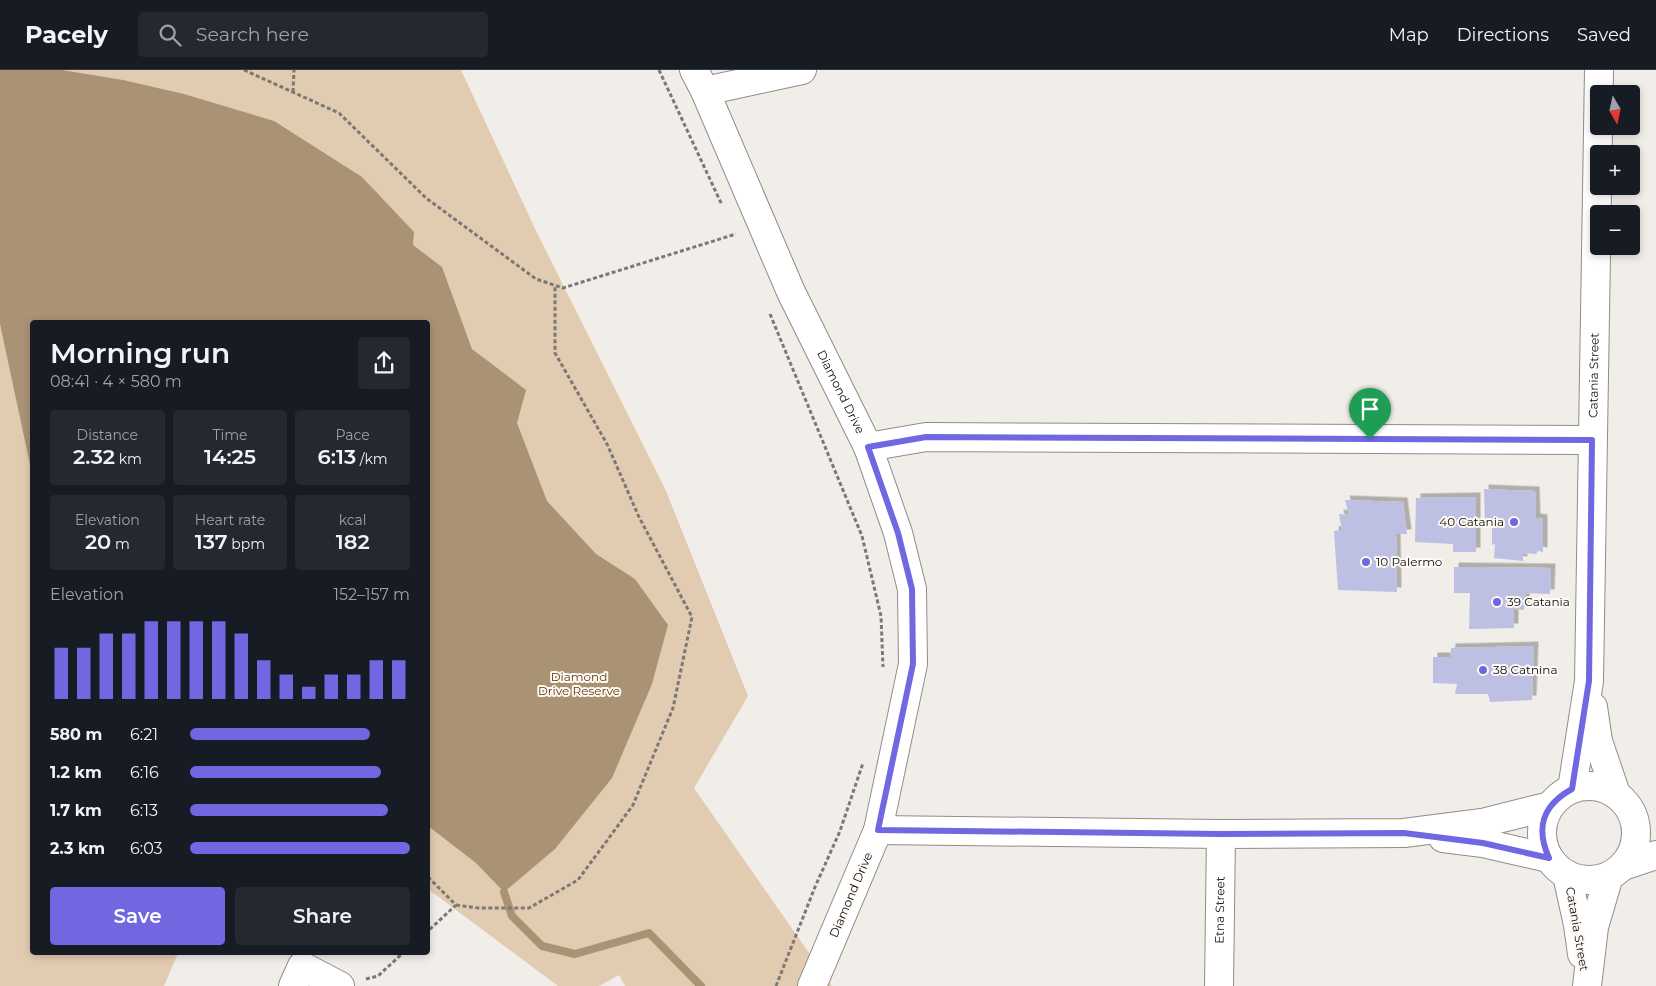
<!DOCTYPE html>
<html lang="en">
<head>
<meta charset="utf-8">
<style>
  :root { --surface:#171b24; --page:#242831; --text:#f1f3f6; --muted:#9ea1a6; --line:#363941; --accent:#7167e1 }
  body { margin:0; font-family:Montserrat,sans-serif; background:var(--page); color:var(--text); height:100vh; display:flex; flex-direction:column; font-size:19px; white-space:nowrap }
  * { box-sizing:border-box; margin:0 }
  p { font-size:16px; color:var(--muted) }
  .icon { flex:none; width:28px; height:28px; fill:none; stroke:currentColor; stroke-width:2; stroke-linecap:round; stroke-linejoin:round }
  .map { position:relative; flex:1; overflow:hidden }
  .panel { position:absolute; left:30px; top:250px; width:400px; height:635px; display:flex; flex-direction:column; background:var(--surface); border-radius:5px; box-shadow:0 2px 8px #0003 }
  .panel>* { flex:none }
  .needle { width:32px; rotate:171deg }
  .fabs { position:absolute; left:1590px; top:15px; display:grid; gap:10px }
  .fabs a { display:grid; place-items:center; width:50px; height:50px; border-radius:5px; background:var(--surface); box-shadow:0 2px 8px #0003; font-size:25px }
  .pin { position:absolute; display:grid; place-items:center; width:42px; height:42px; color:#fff; margin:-51px -21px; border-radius:50% 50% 50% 0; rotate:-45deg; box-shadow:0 0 5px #0007 }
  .pin .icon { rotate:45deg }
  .round { display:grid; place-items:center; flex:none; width:52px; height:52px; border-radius:5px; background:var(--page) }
  .headline { display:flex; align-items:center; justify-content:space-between; height:85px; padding:0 20px }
  h1 { font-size:28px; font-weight:600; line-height:38px }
  .stats { display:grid; grid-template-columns:repeat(3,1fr); gap:8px; height:85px; padding:5px 20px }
  .stats div { display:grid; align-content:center; border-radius:5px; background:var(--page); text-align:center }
  .stats b { font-size:21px; font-weight:600 }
  .stats small { font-size:14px; font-weight:400 }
  .stats p { font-size:14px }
  .chart { height:140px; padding:10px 20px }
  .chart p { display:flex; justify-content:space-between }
  .chart svg { width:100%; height:90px; margin-top:5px; stroke:var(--accent); stroke-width:6 }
  .action { display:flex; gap:10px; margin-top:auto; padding:10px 20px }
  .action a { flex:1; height:58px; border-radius:5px; background:var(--accent); color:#fff; font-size:20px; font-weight:600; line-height:58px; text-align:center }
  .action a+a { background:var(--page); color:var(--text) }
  ul { padding:0 20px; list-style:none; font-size:16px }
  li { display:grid; grid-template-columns:80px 60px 1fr; align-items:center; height:38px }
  li i { height:12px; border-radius:6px; background:var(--accent) }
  header { display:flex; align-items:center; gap:30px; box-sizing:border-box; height:70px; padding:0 25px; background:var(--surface); border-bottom:1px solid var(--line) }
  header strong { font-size:24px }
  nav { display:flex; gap:28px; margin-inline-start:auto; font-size:18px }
  .search { width:350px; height:45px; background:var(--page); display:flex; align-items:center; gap:12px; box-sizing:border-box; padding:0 18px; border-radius:5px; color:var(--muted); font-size:19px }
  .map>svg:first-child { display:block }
  .green { fill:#e2ccb1 }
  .water { fill:#aa9275 }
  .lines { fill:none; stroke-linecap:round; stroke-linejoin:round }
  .stream { stroke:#aa9275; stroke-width:8 }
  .building { fill:#bdbfe3; filter:url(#shadow) }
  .minor-casing { stroke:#908c88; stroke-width:30 }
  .path { stroke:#7b7875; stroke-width:3; stroke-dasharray:4 2.5; stroke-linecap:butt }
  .minor { stroke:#fff; stroke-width:28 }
  .route-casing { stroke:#fff; stroke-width:10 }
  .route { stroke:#7167e1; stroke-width:6 }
  .poi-dot { fill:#7167e1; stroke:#fefaf6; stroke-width:2 }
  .labels { text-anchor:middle; stroke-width:4; stroke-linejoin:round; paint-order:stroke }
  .street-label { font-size:12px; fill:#0f0d0c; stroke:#fefaf6 }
  .poi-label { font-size:12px; fill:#0f0d0c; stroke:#fefaf6; text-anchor:start }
  .park-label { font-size:12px; fill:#5f3d05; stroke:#fefaf6 }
</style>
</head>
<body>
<header>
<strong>Pacely</strong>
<div class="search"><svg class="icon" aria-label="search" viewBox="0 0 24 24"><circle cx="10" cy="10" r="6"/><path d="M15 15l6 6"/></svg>Search here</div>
<nav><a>Map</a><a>Directions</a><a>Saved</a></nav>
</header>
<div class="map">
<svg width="1656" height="916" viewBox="0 0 1656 916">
  <defs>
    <filter id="shadow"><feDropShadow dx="4.5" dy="-4.5" stdDeviation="0" flood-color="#0004"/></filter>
  </defs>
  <rect width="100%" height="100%" fill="#f1ede8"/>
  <polygon class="green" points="0,0 461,0 538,165 666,421 748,626 694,718 832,916 625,916 619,905 599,916 558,916 428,819 428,252 32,252 32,882 178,883 164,916 0,916"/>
  <polygon class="water" points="0,0 62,0 123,10 184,24 274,51 362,107 414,162 413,175 442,197 472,279 526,320 517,353 547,431 596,484 635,509 668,555 652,614 612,708 555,779 504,822 476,793 428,756 428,252 32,252 32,404 0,254"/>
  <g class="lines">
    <polyline class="stream" points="504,822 512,846 542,876 575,884 649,863 701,916"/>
  </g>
  <g class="building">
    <polygon points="1484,419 1535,421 1536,448 1543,449 1543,482 1538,481 1536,484 1523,483 1523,491 1494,488 1495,474 1492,475 1492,455 1485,455"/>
    <polygon points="1476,427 1476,482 1453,482 1453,474 1415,472 1416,428"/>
    <polygon points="1345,430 1403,432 1407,464 1396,464 1397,522 1338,520 1334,461 1342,460 1339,444 1349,445"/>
    <polygon points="1454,497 1551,498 1550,524 1526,523 1524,540 1514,539 1514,558 1469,559 1470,523 1454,523"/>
    <polygon points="1534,576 1532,630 1490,632 1488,624 1455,624 1457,614 1433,613 1433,587 1450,587 1451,578"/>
  </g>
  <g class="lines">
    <g class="minor-casing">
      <g id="minor">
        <path id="s1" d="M694,0L705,21L791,222L868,377L898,463L912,519L913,594L878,760L812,916"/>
        <polyline points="705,21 802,0"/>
        <polyline points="868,377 926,367 1592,370"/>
        <polyline points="1593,637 1598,671 1616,724"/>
        <circle cx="1589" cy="763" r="47"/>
        <path id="s2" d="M1572,719L1589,611L1599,0"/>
        <polyline points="878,760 1221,764 1404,763 1482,753 1550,736"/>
        <polyline points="1443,768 1483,773 1549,788"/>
        <polyline points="1623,796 1656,785"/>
        <polyline points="1567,805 1578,855 1582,884"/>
        <polyline points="293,916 302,896 340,916"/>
        <path id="s3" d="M1219,916L1221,764"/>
        <polyline points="1587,916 1594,857 1609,806"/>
      </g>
    </g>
    <g class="path">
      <polyline points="244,0 339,43 426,128 536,209 563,218 736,164"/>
      <polyline points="659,0 722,135"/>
      <polyline points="293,22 294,0"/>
      <polyline points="770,244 862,466 881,546 883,597"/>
      <polyline points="428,807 456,835 428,861"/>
      <polyline points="456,835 478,838 529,838 578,810 633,735 673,638 692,547 639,447 607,374 555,283 555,215"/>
      <polyline points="366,909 378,906 404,882"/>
      <polyline points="776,916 815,817 840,761 863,693"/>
    </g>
    <use href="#minor" class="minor"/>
  </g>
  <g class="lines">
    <g class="route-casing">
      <path id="route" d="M926,367L1592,370L1589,611L1572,719C1543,735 1535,757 1549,788L1483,773L1404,763L1221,764L878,760L913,594L912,519L898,463L868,377Z"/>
    </g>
    <use href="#route" class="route"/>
  </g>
  <g class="poi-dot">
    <circle cx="1514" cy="452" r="5"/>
    <circle cx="1366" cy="492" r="5"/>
    <circle cx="1497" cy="532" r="5"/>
    <circle cx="1483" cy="600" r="5"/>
  </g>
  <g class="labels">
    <g class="street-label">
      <text dy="4" stroke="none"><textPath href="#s2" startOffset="415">Catania Street</textPath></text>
      <text dy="4" stroke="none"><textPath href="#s1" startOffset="354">Diamond Drive</textPath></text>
      <text transform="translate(851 825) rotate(-67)" y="4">Diamond Drive</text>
      <text dy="4" stroke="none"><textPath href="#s3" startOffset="76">Etna Street</textPath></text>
      <text transform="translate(1577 859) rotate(80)" y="4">Catania Street</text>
    </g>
    <g class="poi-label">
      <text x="1504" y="456" text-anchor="end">40 Catania</text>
      <text x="1376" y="496">10 Palermo</text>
      <text x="1507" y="536">39 Catania</text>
      <text x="1493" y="604">38 Catnina</text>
    </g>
    <g class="park-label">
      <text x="579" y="611">Diamond<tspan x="579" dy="14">Drive Reserve</tspan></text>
    </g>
  </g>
</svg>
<div class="fabs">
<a><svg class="needle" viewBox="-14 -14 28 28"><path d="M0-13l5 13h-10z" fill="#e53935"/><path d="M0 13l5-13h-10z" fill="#9ea1a6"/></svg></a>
<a>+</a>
<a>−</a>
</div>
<div class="pin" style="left:1370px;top:369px;background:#1e9e55"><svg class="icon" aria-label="arrive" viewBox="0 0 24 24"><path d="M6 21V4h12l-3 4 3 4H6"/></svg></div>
<section class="panel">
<div class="headline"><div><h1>Morning run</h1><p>08:41 · 4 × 580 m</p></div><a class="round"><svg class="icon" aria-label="share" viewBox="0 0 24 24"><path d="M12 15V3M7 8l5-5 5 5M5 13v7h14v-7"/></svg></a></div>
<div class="stats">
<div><p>Distance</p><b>2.32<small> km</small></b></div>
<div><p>Time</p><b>14:25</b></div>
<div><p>Pace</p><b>6:13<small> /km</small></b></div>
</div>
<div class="stats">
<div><p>Elevation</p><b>20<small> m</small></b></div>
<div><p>Heart rate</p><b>137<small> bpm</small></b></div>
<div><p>kcal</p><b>182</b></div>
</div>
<div class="chart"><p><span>Elevation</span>152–157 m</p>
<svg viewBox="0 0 160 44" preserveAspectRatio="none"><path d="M5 44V19M15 44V19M25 44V12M35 44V12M45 44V6M55 44V6M65 44V6M75 44V6M85 44V12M95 44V25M105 44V32M115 44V38M125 44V32M135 44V32M145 44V25M155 44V25"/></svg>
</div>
<ul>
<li><b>580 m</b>6:21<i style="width:82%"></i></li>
<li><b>1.2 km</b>6:16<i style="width:87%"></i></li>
<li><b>1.7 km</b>6:13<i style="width:90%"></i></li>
<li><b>2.3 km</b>6:03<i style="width:100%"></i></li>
</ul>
<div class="action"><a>Save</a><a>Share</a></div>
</section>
</div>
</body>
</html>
